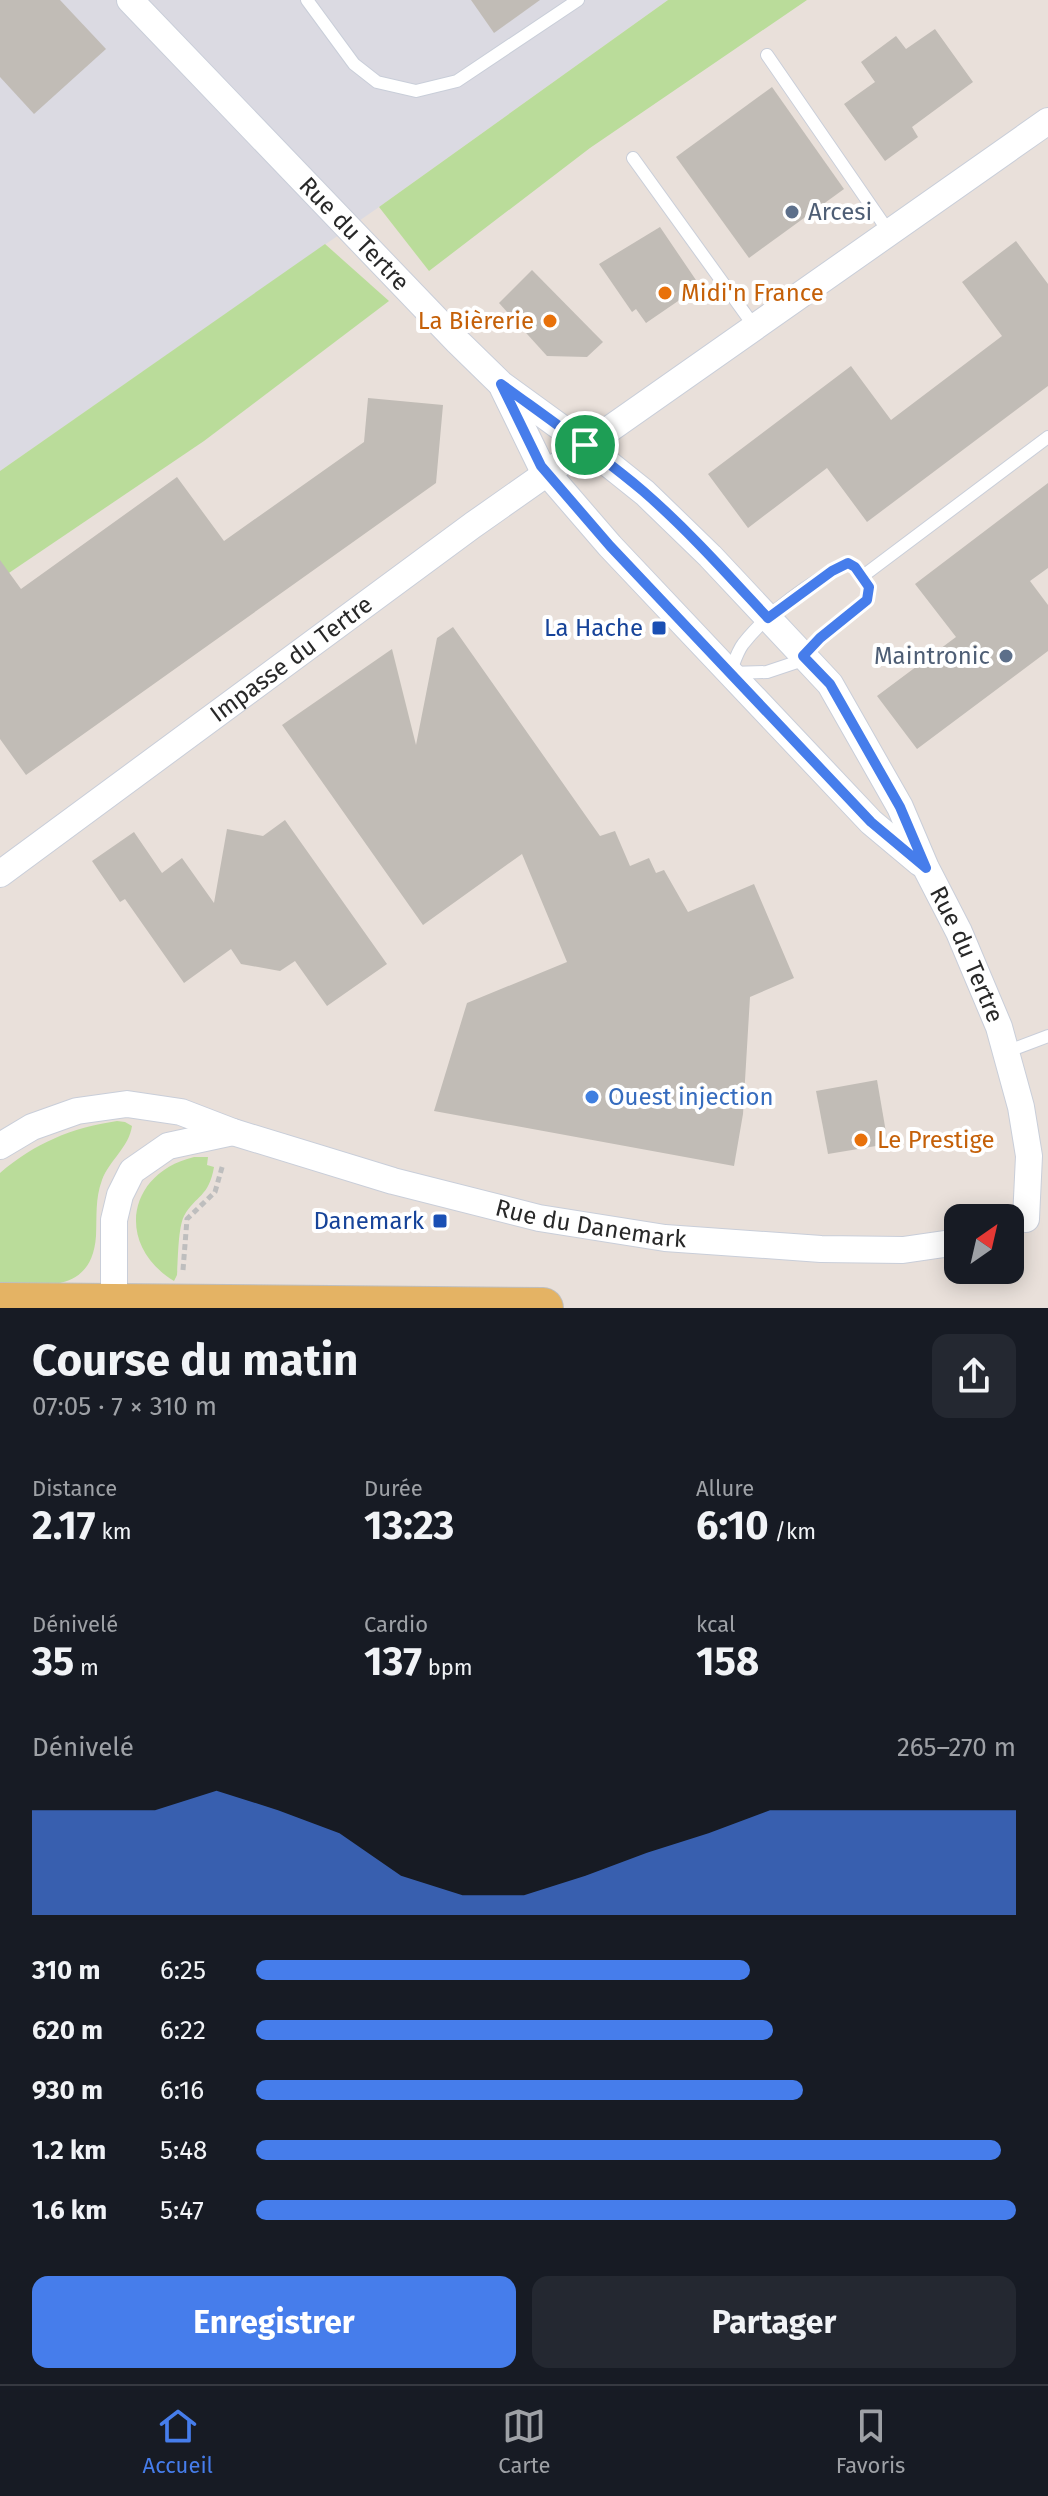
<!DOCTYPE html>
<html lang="fr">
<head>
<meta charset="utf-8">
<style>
  :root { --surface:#171b24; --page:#242831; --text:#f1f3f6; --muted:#9ea1a6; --line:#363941; --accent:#467deb }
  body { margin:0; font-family:"Fira Sans",sans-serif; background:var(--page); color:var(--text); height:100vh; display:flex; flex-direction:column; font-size:30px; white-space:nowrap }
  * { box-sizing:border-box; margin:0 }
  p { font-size:26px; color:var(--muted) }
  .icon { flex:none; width:44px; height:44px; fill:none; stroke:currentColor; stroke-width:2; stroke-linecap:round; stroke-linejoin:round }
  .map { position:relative; height:1308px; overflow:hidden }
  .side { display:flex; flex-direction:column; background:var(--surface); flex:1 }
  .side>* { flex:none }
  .needle { width:52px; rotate:34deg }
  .tools { position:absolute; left:944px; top:1204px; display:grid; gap:16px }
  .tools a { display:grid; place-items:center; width:80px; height:80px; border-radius:16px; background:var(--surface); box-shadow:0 4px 20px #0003; font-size:40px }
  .pin { position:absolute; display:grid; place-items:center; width:68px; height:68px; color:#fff; margin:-34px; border:4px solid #fff; border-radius:50%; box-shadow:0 2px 8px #0007 }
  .round { display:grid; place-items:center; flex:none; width:84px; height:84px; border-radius:16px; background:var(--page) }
  .summary { display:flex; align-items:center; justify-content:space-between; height:136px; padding:0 32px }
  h1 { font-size:44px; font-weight:700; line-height:60px }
  .metrics { display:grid; grid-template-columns:repeat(3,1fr); gap:12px; height:136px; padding:8px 32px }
  .metrics div { display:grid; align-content:center }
  .metrics b { font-size:40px; font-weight:700 }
  .metrics small { font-size:22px; font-weight:400 }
  .metrics p { font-size:22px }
  .chart { height:224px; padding:16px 32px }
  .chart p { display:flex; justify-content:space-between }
  .chart svg { width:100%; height:144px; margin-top:8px; fill:var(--accent); opacity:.7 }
  .button { display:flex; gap:16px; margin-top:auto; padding:16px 32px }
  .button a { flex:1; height:92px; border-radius:16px; background:var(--accent); color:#fff; font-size:32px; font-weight:700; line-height:92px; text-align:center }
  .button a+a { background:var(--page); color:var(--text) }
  ul { padding:0 32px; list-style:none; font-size:26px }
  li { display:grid; grid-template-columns:128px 96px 1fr; align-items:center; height:60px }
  li i { height:20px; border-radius:10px; background:var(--accent) }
  .tabs { display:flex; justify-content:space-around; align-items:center; height:112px; border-top:2px solid var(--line); background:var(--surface); font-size:22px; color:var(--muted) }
  .tabs a { display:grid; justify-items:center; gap:4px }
  .tabs .selected { color:var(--accent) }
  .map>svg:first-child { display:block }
  .industrial { fill:#dbdae2 }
  .green { fill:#badc9a }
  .building { fill:#c1bcb6 }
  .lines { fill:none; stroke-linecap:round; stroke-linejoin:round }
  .service-casing { stroke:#c9ced9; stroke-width:14 }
  .minor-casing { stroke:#c9ced9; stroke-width:28 }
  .primary-casing { stroke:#bebebe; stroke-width:42 }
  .path { stroke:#bebebe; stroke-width:5; stroke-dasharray:6 4; stroke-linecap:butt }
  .service { stroke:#fff; stroke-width:12 }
  .minor { stroke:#fff; stroke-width:26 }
  .primary { stroke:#e4b364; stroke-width:40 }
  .route-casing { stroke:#fff; stroke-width:16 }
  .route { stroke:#467deb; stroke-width:10 }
  .service-dot { fill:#5c6f8a; stroke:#fff; stroke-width:3 }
  .food-dot { fill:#e8710a; stroke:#fff; stroke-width:3 }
  .transit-dot { fill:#1a4fb4; stroke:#fff; stroke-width:3 }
  .shop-dot { fill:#3f7fe0; stroke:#fff; stroke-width:3 }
  .labels { text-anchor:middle; stroke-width:8; stroke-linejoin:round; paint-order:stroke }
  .service-label { font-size:24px; fill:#4e5e75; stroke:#fff; text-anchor:start }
  .street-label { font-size:24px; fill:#282828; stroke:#fff }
  .food-label { font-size:24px; fill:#c56008; stroke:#fff; text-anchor:start }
  .transit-label { font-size:24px; fill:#164399; stroke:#fff; text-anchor:end }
  .shop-label { font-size:24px; fill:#366cbe; stroke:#fff; text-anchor:start }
</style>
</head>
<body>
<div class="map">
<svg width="1048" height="1308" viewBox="0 0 1048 1308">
  <rect width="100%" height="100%" fill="#e9e0da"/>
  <polygon class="industrial" points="0,0 668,0 379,207 0,471"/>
  <g class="green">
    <polygon points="668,0 807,0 590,148 429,271 379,207"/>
    <polygon points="325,244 389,301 204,441 0,579 0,471"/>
    <path d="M117,1121L125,1122L132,1126C129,1147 109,1161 102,1180C95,1199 97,1216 96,1236C92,1294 43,1285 0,1286V1173C35,1143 71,1128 117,1121Z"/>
    <path d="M194,1157H208L207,1165L214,1167C209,1197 196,1195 184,1216C178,1228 178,1261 177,1275L174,1281C115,1245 127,1173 194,1157Z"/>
  </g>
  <g class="building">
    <polygon points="0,0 60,0 106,49 34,114 0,77"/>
    <polygon points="471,0 540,0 494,33"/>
    <polygon points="935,29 973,82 912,127 918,137 885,161 844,104 875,82 861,62 896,36 906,49"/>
    <polygon points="772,87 844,189 749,258 676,157"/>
    <polygon points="660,227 700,286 646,323 636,309 632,312 599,264"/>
    <polygon points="1016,241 1048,284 1048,386 867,522 827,468 748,528 708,474 851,366 891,420 1002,336 962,282"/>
    <polygon points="532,270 603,342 587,357 547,356 499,303"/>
    <polygon points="368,398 443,405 436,483 26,775 0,739 0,560 21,589 177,477 224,541 364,442"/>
    <polygon points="1048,483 1048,568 1030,581 1048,605 1048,651 917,749 877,696 956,637 915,584"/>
    <polygon points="453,627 600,836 615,831 630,866 649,858 656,873 664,870 688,912 754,884 794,978 750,997 743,1114 734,1166 434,1111 467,1003 567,962 522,854 423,925 282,725 392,649 416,745 437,638"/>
    <polygon points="285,820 387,964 327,1006 295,961 280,971 241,964 231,949 184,983 125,899 120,902 92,861 134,832 162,873 182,858 214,903 227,829 263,836"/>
    <polygon points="877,1080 888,1144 828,1154 816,1091"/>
  </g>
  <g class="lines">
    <g class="service-casing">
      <g id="service">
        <polyline points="307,0 354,64 377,82 416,91 457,81 578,0"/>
        <polyline points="767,55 889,232"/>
        <polyline points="633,158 754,326"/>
        <path d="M848,563L855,567L869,587L867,600L820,638L797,662L767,672L730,673C734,663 737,652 743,644C769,611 810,582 848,563Z"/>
        <polyline points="863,576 1048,437"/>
        <polyline points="1006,1052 1048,1036"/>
      </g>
    </g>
    <g class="minor-casing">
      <g id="minor">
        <path id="s1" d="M130,0L458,342L501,384L585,445L645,493L710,556L830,684L900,807L926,868L959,932L999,1027L1021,1107L1029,1156L1026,1219"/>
        <polyline points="503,388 541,466 610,546 871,822 920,863"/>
        <path id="s2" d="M0,874L473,525L1048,121"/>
        <path id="s3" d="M0,1146L32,1127L77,1111L127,1104L181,1112L233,1132L393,1181L539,1218L665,1238L821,1249L903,1250L958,1242"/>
        <polyline points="114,1308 114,1220 120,1195 132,1171 168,1146 233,1132"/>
      </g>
    </g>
    <g class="primary-casing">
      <polyline id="primary" points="0,1303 543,1308"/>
    </g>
    <polyline class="path" points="183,1270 187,1219 215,1192 223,1164"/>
    <use href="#service" class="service"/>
    <use href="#minor" class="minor"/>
    <use href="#primary" class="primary"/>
  </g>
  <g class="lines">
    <g class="route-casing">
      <path id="route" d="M501,384C549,419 598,453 643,491C688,530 728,575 768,618L832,571L848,563L855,567L869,587L867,600L820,638L803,656L830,684L900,807L926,868L871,822L610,546L541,466Z"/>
    </g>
    <use href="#route" class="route"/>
  </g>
  <g class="service-dot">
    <circle cx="792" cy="212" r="8"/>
    <circle cx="1006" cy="656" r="8"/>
  </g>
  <g class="food-dot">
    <circle cx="665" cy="293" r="8"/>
    <circle cx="550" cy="321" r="8"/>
    <circle cx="861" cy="1140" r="8"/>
  </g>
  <g class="transit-dot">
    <rect x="651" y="620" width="16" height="16" rx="4"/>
    <rect x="432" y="1213" width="16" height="16" rx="4"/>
  </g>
  <circle class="shop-dot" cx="592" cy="1097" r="8"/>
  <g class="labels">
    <g class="service-label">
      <text x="808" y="220">Arcesi</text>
      <text x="990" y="664" text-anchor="end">Maintronic</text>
    </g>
    <g class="street-label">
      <text dy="8" stroke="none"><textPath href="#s1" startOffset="324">Rue du Tertre</textPath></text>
      <text dy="8" stroke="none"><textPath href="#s2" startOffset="362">Impasse du Tertre</textPath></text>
      <text dy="8" stroke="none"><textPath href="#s1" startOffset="1284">Rue du Tertre</textPath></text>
      <text dy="8" stroke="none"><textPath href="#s3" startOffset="616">Rue du Danemark</textPath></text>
    </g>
    <g class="food-label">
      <text x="681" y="301">Midi'n France</text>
      <text x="534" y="329" text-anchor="end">La Bièrerie</text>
      <text x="877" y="1148">Le Prestige</text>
    </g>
    <g class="transit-label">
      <text x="643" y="636">La Hache</text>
      <text x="424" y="1229">Danemark</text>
    </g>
    <g class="shop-label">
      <text x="608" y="1105">Ouest injection</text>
    </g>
  </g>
</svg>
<div class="tools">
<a><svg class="needle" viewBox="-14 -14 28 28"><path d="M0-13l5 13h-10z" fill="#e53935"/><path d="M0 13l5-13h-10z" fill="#9ea1a6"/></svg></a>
</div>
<div class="pin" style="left:585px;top:445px;background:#1e9e55"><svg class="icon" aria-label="arrive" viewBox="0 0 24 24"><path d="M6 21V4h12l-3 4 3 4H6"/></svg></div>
</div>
<section class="side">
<div class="summary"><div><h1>Course du matin</h1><p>07:05 · 7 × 310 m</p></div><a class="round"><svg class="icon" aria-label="share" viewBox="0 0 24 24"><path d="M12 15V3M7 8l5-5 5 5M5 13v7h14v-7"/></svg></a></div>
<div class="metrics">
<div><p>Distance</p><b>2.17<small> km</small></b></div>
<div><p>Durée</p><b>13:23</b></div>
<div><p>Allure</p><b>6:10<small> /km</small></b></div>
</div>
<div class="metrics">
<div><p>Dénivelé</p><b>35<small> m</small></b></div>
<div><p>Cardio</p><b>137<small> bpm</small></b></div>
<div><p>kcal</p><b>158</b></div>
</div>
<div class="chart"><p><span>Dénivelé</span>265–270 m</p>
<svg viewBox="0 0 160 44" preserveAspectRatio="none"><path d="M0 44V12L10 12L20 12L30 6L40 12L50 19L60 32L70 38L80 38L90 32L100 25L110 19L120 12L130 12L140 12L150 12L160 12V44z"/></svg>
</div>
<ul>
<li><b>310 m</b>6:25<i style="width:65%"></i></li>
<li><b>620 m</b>6:22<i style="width:68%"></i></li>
<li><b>930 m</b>6:16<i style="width:72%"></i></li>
<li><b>1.2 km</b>5:48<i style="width:98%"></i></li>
<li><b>1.6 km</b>5:47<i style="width:100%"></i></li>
</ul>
<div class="button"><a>Enregistrer</a><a>Partager</a></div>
</section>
<nav class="tabs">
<a class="selected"><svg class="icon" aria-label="home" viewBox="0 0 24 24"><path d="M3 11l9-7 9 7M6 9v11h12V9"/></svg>Accueil</a>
<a><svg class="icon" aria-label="map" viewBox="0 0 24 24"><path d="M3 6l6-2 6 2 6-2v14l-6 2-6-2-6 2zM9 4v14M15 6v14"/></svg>Carte</a>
<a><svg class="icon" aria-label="saved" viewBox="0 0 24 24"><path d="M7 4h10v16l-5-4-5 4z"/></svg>Favoris</a>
</nav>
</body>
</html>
